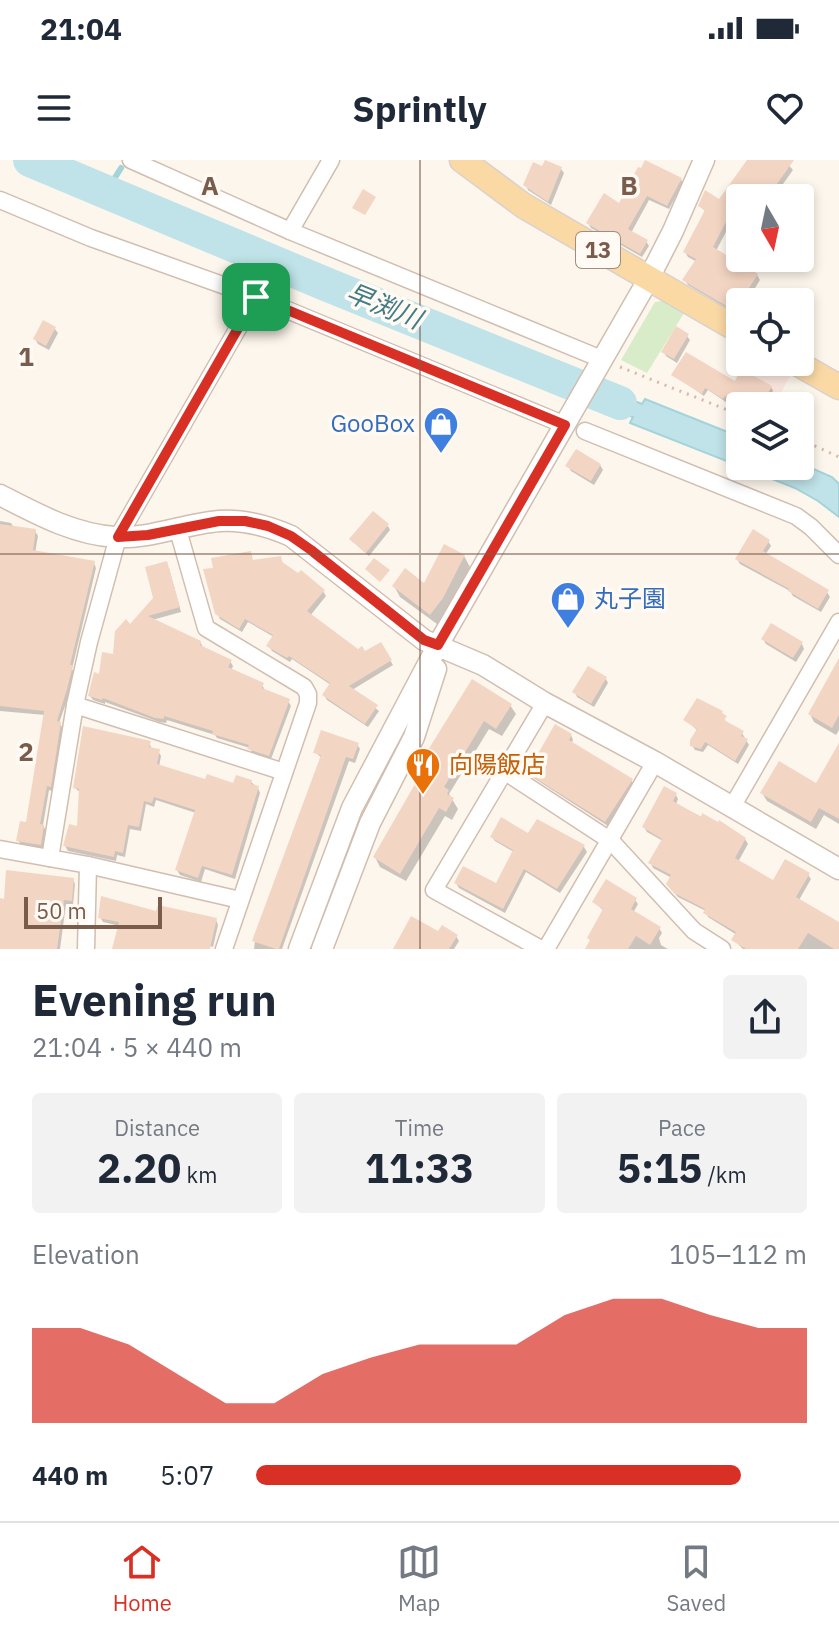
<!DOCTYPE html>
<html lang="en">
<head>
<meta charset="utf-8">
<style>
  :root { --surface:#fff; --page:#f2f2f3; --text:#1f2937; --muted:#747a83; --line:#e0e1e3; --accent:#d93025 }
  body { margin:0; font-family:"IBM Plex Sans","Noto Sans JP",sans-serif; background:var(--page); color:var(--text); height:100vh; display:flex; flex-direction:column; font-size:30px; white-space:nowrap }
  * { box-sizing:border-box; margin:0 }
  p { font-size:26px; color:var(--muted) }
  .icon { flex:none; width:44px; height:44px; fill:none; stroke:currentColor; stroke-width:2; stroke-linecap:round; stroke-linejoin:round }
  .map { position:relative; height:789px; overflow:hidden }
  .sheet { display:flex; flex-direction:column; background:var(--surface); flex:1 }
  .sheet>* { flex:none }
  .needle { width:52px; rotate:171deg }
  .controls { position:absolute; left:726px; top:24px; display:grid; gap:16px }
  .controls a { display:grid; place-items:center; width:88px; height:88px; border-radius:8px; background:var(--surface); box-shadow:0 4px 12px #0003; font-size:40px }
  .scale { position:absolute; left:24px; bottom:20px; width:138px; box-sizing:border-box; padding-left:8px; border:4px solid #7a5c4d; border-top:0; font-size:22px; line-height:28px; white-space:nowrap; color:#7a5c4d; -webkit-text-stroke:6px #fffaf3; paint-order:stroke }
  .pin { position:absolute; display:grid; place-items:center; width:68px; height:68px; color:#fff; margin:-34px; border-radius:16px; box-shadow:0 4px 12px #0006 }
  .round { display:grid; place-items:center; flex:none; width:84px; height:84px; border-radius:8px; background:var(--page) }
  .summary { display:flex; align-items:center; justify-content:space-between; height:136px; padding:0 32px }
  h1 { font-size:44px; font-weight:700; line-height:60px }
  .metrics { display:grid; grid-template-columns:repeat(3,1fr); gap:12px; height:136px; padding:8px 32px }
  .metrics div { display:grid; align-content:center; border-radius:8px; background:var(--page); text-align:center }
  .metrics b { font-size:40px; font-weight:700 }
  .metrics small { font-size:22px; font-weight:400 }
  .metrics p { font-size:22px }
  .chart { height:224px; padding:16px 32px }
  .chart p { display:flex; justify-content:space-between }
  .chart svg { width:100%; height:144px; margin-top:8px; fill:var(--accent); opacity:.7 }
  ul { padding:0 32px; list-style:none; font-size:26px }
  li { display:grid; grid-template-columns:128px 96px 1fr; align-items:center; height:60px }
  li i { height:20px; border-radius:10px; background:var(--accent) }
  .status { display:flex; justify-content:space-between; align-items:center; height:56px; padding:0 40px; background:var(--surface); direction:ltr }
  .status svg { height:22px; fill:currentColor }
  header { display:flex; justify-content:space-between; align-items:center; height:104px; padding:0 32px; background:var(--surface); font-size:36px; font-weight:700 }
  .dock { display:flex; justify-content:space-around; align-items:center; height:112px; border-top:2px solid var(--line); background:var(--surface); font-size:22px; color:var(--muted) }
  .dock a { display:grid; justify-items:center; gap:4px }
  .dock .active { color:var(--accent) }
  .map>svg:first-child { display:block }
  .commercial { fill:#fde8e0 }
  .green { fill:#d8ecc9 }
  .water { fill:#bfe3e8; stroke:#a5d3da; stroke-width:2 }
  .shadow { fill:#0003 }
  .lines { fill:none; stroke-linecap:round; stroke-linejoin:round }
  .stream { stroke:#a5d3da; stroke-width:6 }
  .river { stroke:#bfe3e8; stroke-width:34 }
  .building { fill:#f3d5c3 }
  .minor-casing { stroke:#d1beb0; stroke-width:19 }
  .tertiary-casing { stroke:#d1beb0; stroke-width:23 }
  .primary-casing { stroke:#dad1cd; stroke-width:27 }
  .path { stroke:#d9b8a5; stroke-width:3; stroke-dasharray:2 6; stroke-linecap:butt }
  .minor { stroke:#fff; stroke-width:16 }
  .tertiary { stroke:#fff; stroke-width:20 }
  .primary { stroke:#fbd9a5; stroke-width:24 }
  .route-casing { stroke:#fff; stroke-width:16 }
  .route { stroke:#d93025; stroke-width:10 }
  .grid { fill:none; stroke:#7a5c4d; stroke-width:2; stroke-opacity:0.55 }
  .labels { text-anchor:middle; stroke-width:7; stroke-linejoin:round; paint-order:stroke }
  .shield { fill:#fffaf3; stroke:#a28b7f; stroke-width:2 }
  .shield-label { font-size:22px; font-weight:bold; fill:#7a5c4d }
  .shop-label { font-size:24px; fill:#366cbe; stroke:#fffaf3; text-anchor:end }
  .food-label { font-size:24px; fill:#c56008; stroke:#fffaf3; text-anchor:start }
  .water-label { font-size:26px; font-style:italic; fill:#437c86; stroke:#fffaf3 }
  .grid-label { font-size:26px; text-anchor:middle; font-weight:bold; fill:#7a5c4d; stroke:#fffaf3; stroke-width:7; stroke-linejoin:round; paint-order:stroke }
</style>
</head>
<body>
<div class="status"><b>21:04</b><svg viewBox="0 0 49 12"><path d="M0 12V9h3v3zM5 12V6h3v6zM10 12V3h3v9zM15 12V0h3v12zM26 1h20v11H26zM47 4h2v5h-2z"/></svg></div>
<header><svg class="icon" aria-label="menu" viewBox="0 0 24 24"><path d="M4 6h16M4 12h16M4 18h16"/></svg>Sprintly<svg class="icon" aria-label="heart" viewBox="0 0 24 24"><path d="M12 20l-8-8c-3-5 5-10 8-4 3-6 11-1 8 4z"/></svg></header>
<div class="map">
<svg width="839" height="789" viewBox="0 0 839 789">
  <rect width="100%" height="100%" fill="#fdf6ec"/>
  <polygon class="commercial" points="745,202 776,202 792,212 774,246 740,246 740,249 723,242"/>
  <polygon class="green" points="662,141 684,153 647,213 621,200 655,142"/>
  <polygon class="water" points="594,225 642,244 645,239 740,277 740,306 800,306 800,303 832,317 839,324 839,357 818,341 795,328 630,263 633,257 587,240"/>
  <g class="shadow">
    <polygon points="749,0 784,0 793,10 773,38 740,38 740,72 729,66 716,91 757,115 760,120 749,138 753,142 740,142 740,156 688,125 685,120 697,102 688,97 685,92 706,52 700,46 720,42"/>
    <polygon points="543,9 561,9 564,13 551,45 528,30 526,25"/>
    <polygon points="681,19 683,24 669,49 649,40 631,73 646,81 649,86 642,97 591,68 588,63 619,45"/>
    <polygon points="55,169 58,173 49,190 38,184 35,179"/>
    <polygon points="687,176 690,180 677,203 666,196 664,192"/>
    <polygon points="674,215 771,227 773,231 765,246 740,246 727,239 726,242 708,230 704,236"/>
    <polygon points="600,305 603,310 594,325 571,311 568,306"/>
    <polygon points="0,361 11,363 14,368 35,371 38,376 35,393 94,403 96,408 72,509 74,512 69,535 59,563 63,568 52,631 49,630 43,665 46,671 43,689 21,685 18,680 27,664 45,555 0,551"/>
    <polygon points="388,366 390,370 369,396 351,380"/>
    <polygon points="768,381 771,386 765,395 827,432 830,437 821,452 793,436 790,431 740,404 737,399"/>
    <polygon points="250,394 253,402 280,398 283,403 323,431 326,436 310,456 364,494 380,484 393,505 352,530 379,551 368,567 327,540 324,535 331,525 292,499 290,502 272,491 269,486 274,477 248,462 242,472 220,459 217,453"/>
    <polygon points="464,396 470,407 448,449 437,464 400,437 394,426 425,426"/>
    <polygon points="169,408 181,452 152,460 200,482 203,487 230,501 233,506 231,511 262,525 265,530 288,541 291,546 271,599 252,593 250,588 217,578 215,575 167,560 166,563 159,562 105,542 105,544 93,540 90,536 130,466 156,439"/>
    <polygon points="763,479 802,484 804,489 796,502 766,484"/>
    <polygon points="606,519 608,523 594,547 577,537 575,532"/>
    <polygon points="472,521 510,545 516,554 502,576 489,569 449,634 458,649 452,660 445,656 406,721 380,707 375,697 418,622 413,612 421,606"/>
    <polygon points="839,522 839,570 836,575 814,562 810,554"/>
    <polygon points="722,553 726,564 742,573 749,585 738,604 708,585 703,592 695,590 692,585 698,571 686,560"/>
    <polygon points="571,575 573,580 571,584 631,620 634,625 608,666 532,617 529,613"/>
    <polygon points="149,583 152,589 158,591 161,596 159,607 206,622 235,625 251,622 258,628 260,633 235,719 205,709 201,722 180,715 177,710 196,653 156,640 154,647 146,644 141,671 130,669 125,697 117,695 116,701 68,691 65,686 79,669 81,633 75,628"/>
    <polygon points="357,584 360,589 355,603 349,601 282,789 254,789 255,781 322,598 315,592"/>
    <polygon points="839,602 839,664 824,655 816,669 767,641 762,633 817,626"/>
    <polygon points="676,635 678,639 676,644 745,679 748,684 738,702 774,723 808,715 811,719 799,740 839,763 839,789 743,789 734,780 737,775 708,757 706,751 678,737 671,729 672,718 653,708 651,703 663,681 647,672 644,667"/>
    <polygon points="538,662 584,687 587,692 560,733 526,712 505,753 459,728 456,723 496,726 514,692 495,681 492,677 529,675"/>
    <polygon points="73,720 75,724 73,745 66,744 60,789 0,789 0,740 6,741"/>
    <polygon points="635,740 638,744 633,753 659,768 662,773 659,778 661,785 668,789 587,789 604,751 594,742"/>
    <polygon points="158,753 216,760 218,765 213,787 204,784 203,789 114,789 120,766 103,762 100,757"/>
    <polygon points="439,774 456,776 459,781 454,789 397,789"/>
  </g>
  <g class="lines">
    <polyline class="stream" points="106,32 121,8"/>
    <polyline class="river" points="30,0 328,125 620,243"/>
  </g>
  <g class="building">
    <polygon points="545,0 562,7 548,42 523,25 533,2 542,6"/>
    <polygon points="645,0 682,18 667,46 647,36 628,69 648,80 640,94 586,63 604,33 619,43 638,7 641,8"/>
    <polygon points="747,0 794,0 767,38 740,38 740,70 726,62 713,87 758,114 740,142 740,154 682,120 696,99 683,92 705,50 698,46 705,30 719,39"/>
    <polygon points="363,29 376,37 365,55 352,48"/>
    <polygon points="43,160 56,167 46,186 33,179"/>
    <polygon points="676,166 689,174 674,199 661,192"/>
    <polygon points="686,192 735,221 741,209 772,226 761,246 743,246 725,236 723,239 705,228 702,234 671,215"/>
    <polygon points="576,289 601,304 591,321 565,306"/>
    <polygon points="373,351 389,364 366,393 349,379"/>
    <polygon points="0,364 36,369 33,390 95,401 70,505 73,505 67,529 57,561 61,562 51,627 47,626 40,664 44,665 41,685 16,681 20,661 26,662 44,551 0,546"/>
    <polygon points="753,369 770,380 763,391 829,430 818,449 788,431 789,429 735,399"/>
    <polygon points="444,384 465,395 443,438 430,455 392,426 405,408 424,423"/>
    <polygon points="251,391 253,400 281,396 282,402 298,413 301,410 325,430 307,451 358,489 362,486 365,491 381,482 392,500 349,526 378,545 365,564 322,535 330,523 289,496 287,498 266,486 273,475 245,459 239,469 215,454 203,409 213,408 211,398"/>
    <polygon points="374,398 390,410 380,422 365,409"/>
    <polygon points="167,401 180,447 148,456 201,481 200,485 232,500 228,507 264,523 262,528 290,539 269,596 247,589 249,585 212,574 213,571 164,556 164,559 155,558 103,538 102,540 88,536 94,512 99,514 102,492 113,494 115,471 126,459 130,464 153,438 145,407"/>
    <polygon points="771,463 803,482 793,498 761,479"/>
    <polygon points="839,498 839,555 832,568 808,554"/>
    <polygon points="588,506 607,517 591,544 572,532"/>
    <polygon points="472,519 512,544 496,569 484,561 444,627 449,630 447,634 454,638 446,652 439,648 400,714 373,697 419,617 410,613 416,602 420,603"/>
    <polygon points="697,538 723,551 722,553 727,556 724,560 744,571 741,576 748,579 735,601 705,582 701,589 690,586 690,580 697,569 683,560"/>
    <polygon points="555,564 572,574 569,580 633,619 605,662 527,613"/>
    <polygon points="83,566 151,581 149,587 160,589 157,604 205,619 207,614 233,623 236,615 252,620 251,624 259,626 232,715 202,706 198,718 175,710 195,650 154,637 152,643 144,641 139,667 128,665 123,693 115,691 114,697 63,686 69,664 77,666 79,629 73,628"/>
    <polygon points="321,570 359,583 353,599 346,597 279,789 276,789 252,781 321,595 313,593"/>
    <polygon points="839,583 839,659 819,648 811,662 760,633 779,601 816,623"/>
    <polygon points="664,626 677,633 673,641 701,657 702,653 718,662 719,660 746,678 735,698 773,720 785,699 810,713 796,737 839,762 839,789 834,789 808,773 798,789 746,789 731,780 736,772 703,753 705,749 674,733 666,724 671,715 648,703 662,679 642,667"/>
    <polygon points="501,657 528,673 537,659 585,685 557,729 524,709 503,749 454,723 463,706 496,723 513,690 490,677"/>
    <polygon points="6,710 74,718 72,741 64,740 57,789 0,789 0,738 4,739"/>
    <polygon points="606,719 637,738 631,749 661,767 650,785 636,776 628,789 585,789 590,780 587,778 603,749 592,742"/>
    <polygon points="101,736 156,751 158,745 217,758 210,789 112,789 119,762 98,758"/>
    <polygon points="411,756 438,771 442,765 458,775 449,789 393,789"/>
  </g>
  <g class="lines">
    <g class="minor-casing">
      <g id="minor">
        <polyline points="131,0 290,71 594,196"/>
        <polyline points="0,40 91,78 256,137 565,265"/>
        <polyline points="290,71 331,0"/>
        <polyline points="585,271 796,356 811,367 839,395"/>
        <polyline points="178,370 206,468 304,527 308,534 308,543 224,789"/>
        <polyline points="75,545 284,612"/>
        <polyline points="504,611 611,681 694,771 722,789"/>
        <polyline points="732,647 839,462"/>
        <polyline points="0,689 88,705 240,740"/>
        <polyline points="50,698 75,545 89,482 118,377 256,137"/>
        <polyline points="86,789 88,705"/>
        <polyline points="541,789 434,730 545,543"/>
        <polyline points="546,789 655,602"/>
      </g>
    </g>
    <g class="tertiary-casing">
      <g id="tertiary">
        <path d="M0,335C37,354 73,374 115,377C151,379 184,364 219,361C245,359 268,366 291,376L424,480L483,505L545,543L655,602L839,709"/>
        <polyline points="299,789 352,648 438,485 648,120 673,71 704,0"/>
        <polyline points="322,789 370,663 414,577 436,509"/>
      </g>
    </g>
    <g class="primary-casing">
      <g id="primary">
        <polyline points="462,0 524,46 740,171"/>
        <polyline points="795,202 839,227"/>
      </g>
    </g>
    <g class="path">
      <polyline points="620,207 740,255"/>
      <polyline points="770,246 770,245"/>
      <polyline points="800,279 839,297"/>
    </g>
    <use href="#minor" class="minor"/>
    <use href="#tertiary" class="tertiary"/>
    <use href="#primary" class="primary"/>
  </g>
  <g class="lines">
    <g class="route-casing">
      <polygon id="route" points="256,137 565,265 438,485 424,480 311,390 291,376 268,366 245,361 219,361 148,375 118,377"/>
    </g>
    <use href="#route" class="route"/>
  </g>
  <path class="grid" d="M420,0V789M0,394H839"/>
  <defs>
    <g id="shop-pin" transform="scale(1.8)"><path d="M0 17L-7.5 6A9.5 9.5 0 1 1 7.5 6Z" fill="#3f7fe0" stroke="#fffaf3"/><path d="M-5-2.5h2.3a2.7 3.5 0 0 1 5.4 0H5L5.5 6h-11ZM-1.5-2.5h3a1.5 2.3 0 0 0-3 0Z" fill="#fff"/></g>
    <g id="restaurant-pin" transform="scale(1.8)"><path d="M0 17L-7.5 6A9.5 9.5 0 1 1 7.5 6Z" fill="#e8710a" stroke="#fffaf3"/><path d="M-5-6h1v4h1v-4h1v4h1v-4h1v5L-1.5 .5V6h-2V.5L-5-1ZM5-6V6H3V1.5H1.5Q1.5-4 5-6Z" fill="#fff"/></g>
  </defs>
  <g fill-rule="evenodd">
    <use href="#shop-pin" x="441" y="264"/>
    <use href="#shop-pin" x="568" y="439"/>
    <use href="#restaurant-pin" x="423" y="605"/>
  </g>
  <g class="labels">
    <rect class="shield" x="576" y="72" width="44" height="36" rx="6"/>
    <g class="shield-label">
      <text x="598" y="98">13</text>
    </g>
    <g class="shop-label">
      <text x="415" y="272">GooBox</text>
      <text x="594" y="447" text-anchor="start">丸子園</text>
    </g>
    <g class="food-label">
      <text x="449" y="613">向陽飯店</text>
    </g>
    <g class="water-label">
      <text transform="translate(384 146) rotate(22)" y="9">早渕川</text>
    </g>
  </g>
  <g class="grid-label">
    <text x="210" y="35">A</text>
    <text x="629" y="35">B</text>
    <text x="26" y="206">1</text>
    <text x="26" y="601">2</text>
  </g>
</svg>
<div class="controls">
<a><svg class="needle" viewBox="-14 -14 28 28"><path d="M0-13l5 13h-10z" fill="#e53935"/><path d="M0 13l5-13h-10z" fill="#747a83"/></svg></a>
<a><svg class="icon" aria-label="locate" viewBox="0 0 24 24"><circle cx="12" cy="12" r="6"/><path d="M12 2v4M12 18v4M2 12h4M18 12h4"/></svg></a>
<a><svg class="icon" aria-label="layers" viewBox="0 0 24 24"><path d="M12 4l9 5-9 5-9-5zM3 14l9 5 9-5"/></svg></a>
</div>
<div class="scale">50 m</div>
<div class="pin" style="left:256px;top:137px;background:#1e9e55"><svg class="icon" aria-label="arrive" viewBox="0 0 24 24"><path d="M6 21V4h12l-3 4 3 4H6"/></svg></div>
</div>
<section class="sheet">
<div class="summary"><div><h1>Evening run</h1><p>21:04 · 5 × 440 m</p></div><a class="round"><svg class="icon" aria-label="share" viewBox="0 0 24 24"><path d="M12 15V3M7 8l5-5 5 5M5 13v7h14v-7"/></svg></a></div>
<div class="metrics">
<div><p>Distance</p><b>2.20<small> km</small></b></div>
<div><p>Time</p><b>11:33</b></div>
<div><p>Pace</p><b>5:15<small> /km</small></b></div>
</div>
<div class="chart"><p><span>Elevation</span>105–112 m</p>
<svg viewBox="0 0 160 44" preserveAspectRatio="none"><path d="M0 44V15L10 15L20 20L30 29L40 38L50 38L60 29L70 24L80 20L90 20L100 20L110 11L120 6L130 6L140 11L150 15L160 15V44z"/></svg>
</div>
<ul>
<li><b>440 m</b>5:07<i style="width:88%"></i></li>
</ul>
</section>
<nav class="dock">
<a class="active"><svg class="icon" aria-label="home" viewBox="0 0 24 24"><path d="M3 11l9-7 9 7M6 9v11h12V9"/></svg>Home</a>
<a><svg class="icon" aria-label="map" viewBox="0 0 24 24"><path d="M3 6l6-2 6 2 6-2v14l-6 2-6-2-6 2zM9 4v14M15 6v14"/></svg>Map</a>
<a><svg class="icon" aria-label="saved" viewBox="0 0 24 24"><path d="M7 4h10v16l-5-4-5 4z"/></svg>Saved</a>
</nav>
</body>
</html>
